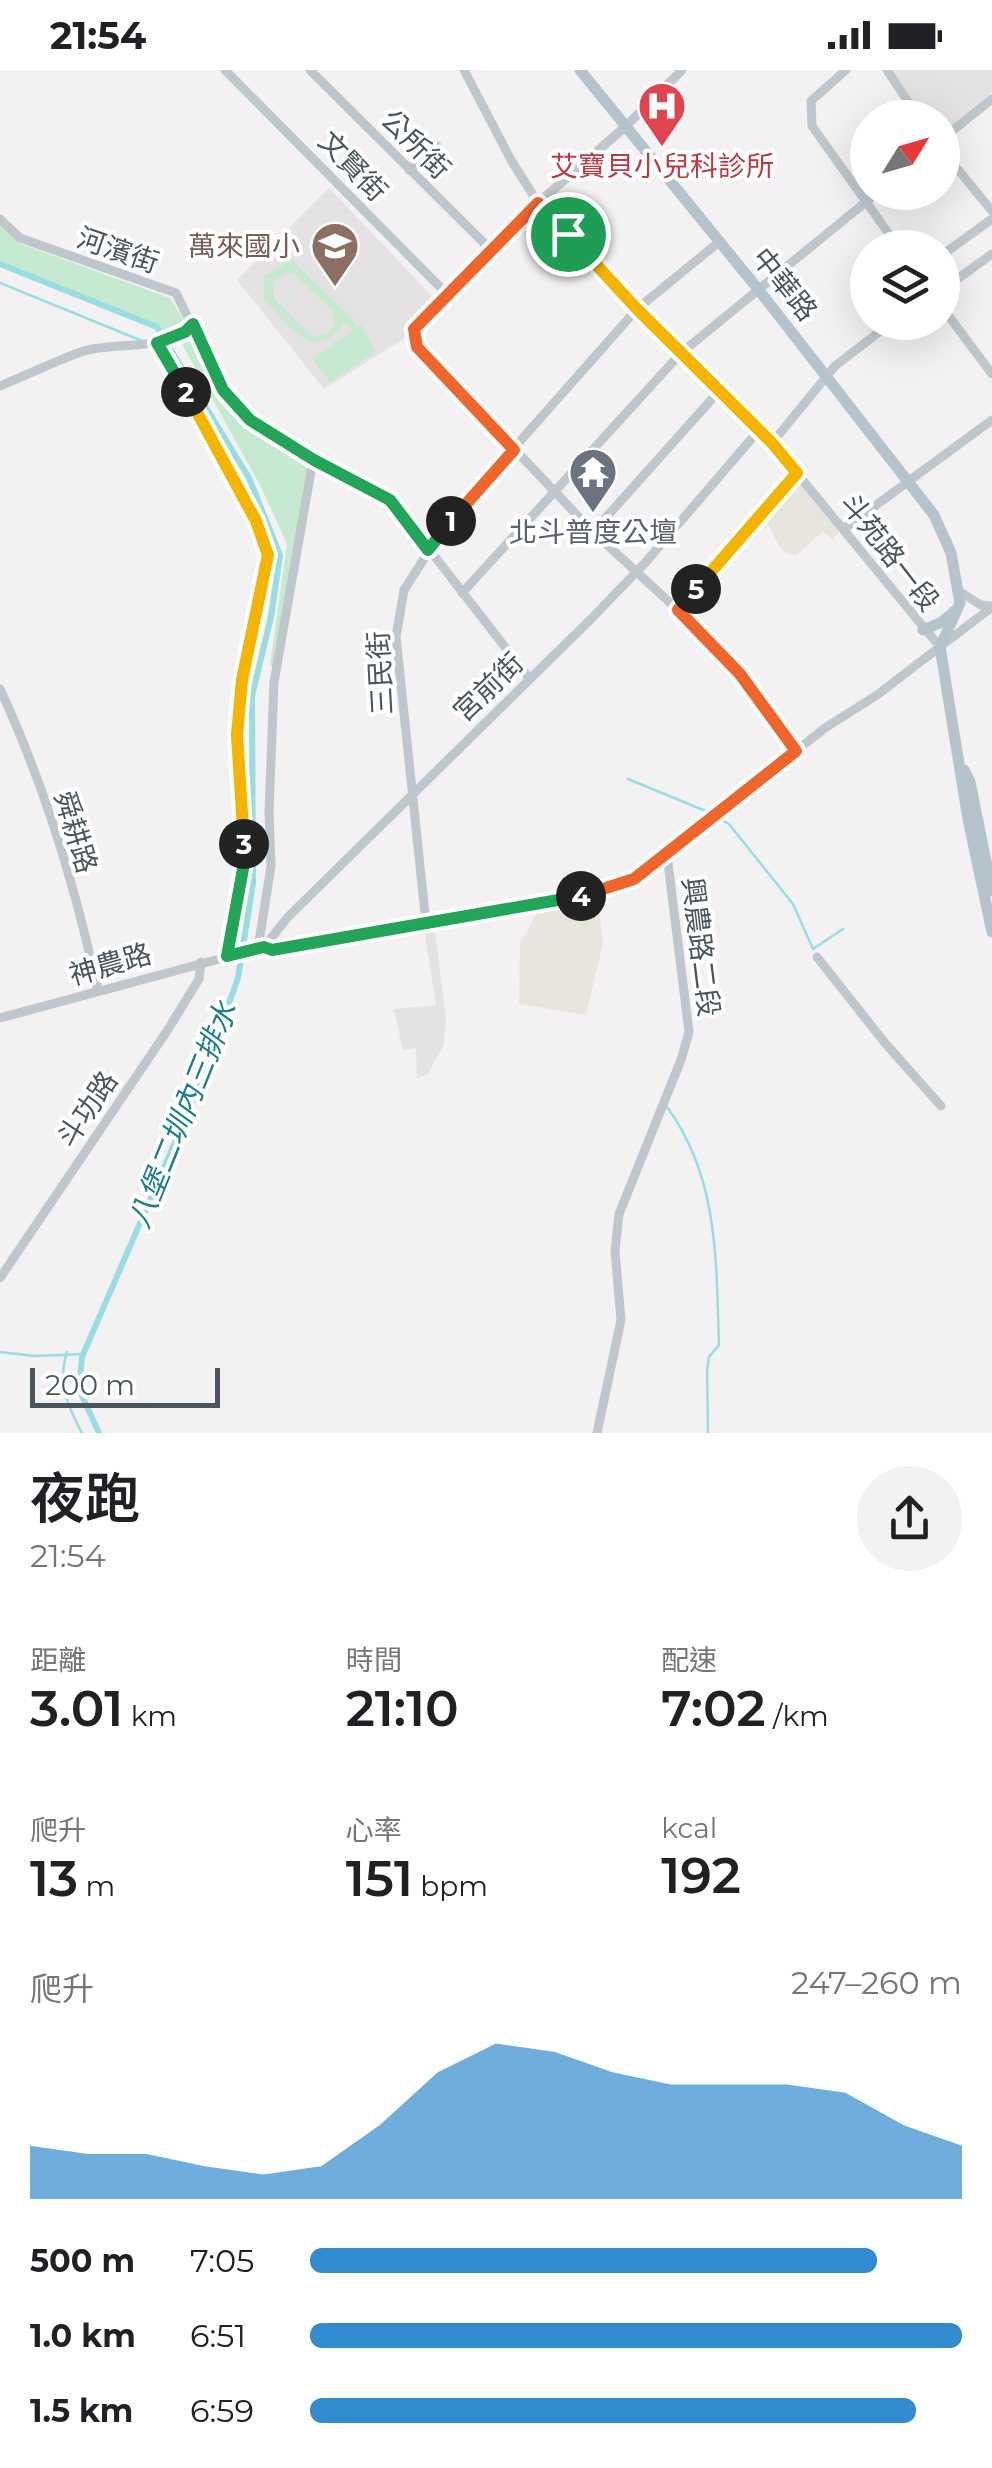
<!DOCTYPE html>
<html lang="zh-TW">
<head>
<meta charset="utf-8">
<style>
  :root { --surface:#fff; --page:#f2f2f2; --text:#202124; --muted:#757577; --accent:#318bce }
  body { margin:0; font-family:Montserrat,"Noto Sans TC",sans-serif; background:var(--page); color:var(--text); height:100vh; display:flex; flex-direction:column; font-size:38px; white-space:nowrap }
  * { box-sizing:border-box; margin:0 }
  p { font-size:32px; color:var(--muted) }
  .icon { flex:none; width:55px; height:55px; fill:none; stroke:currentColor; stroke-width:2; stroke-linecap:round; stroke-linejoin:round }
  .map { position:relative; height:1363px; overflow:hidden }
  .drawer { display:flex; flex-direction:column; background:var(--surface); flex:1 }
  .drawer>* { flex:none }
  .needle { width:65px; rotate:53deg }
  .buttons { position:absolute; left:850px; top:30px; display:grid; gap:20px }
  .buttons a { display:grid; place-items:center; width:110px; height:110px; border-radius:50%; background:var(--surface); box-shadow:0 10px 40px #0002; font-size:50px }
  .scale { position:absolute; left:30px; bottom:25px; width:190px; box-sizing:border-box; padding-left:10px; border:5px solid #4b565c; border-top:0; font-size:28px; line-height:35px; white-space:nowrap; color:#4b565c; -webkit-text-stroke:8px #fff; paint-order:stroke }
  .pin { position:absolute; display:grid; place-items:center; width:85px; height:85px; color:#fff; margin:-42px; border:5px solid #fff; border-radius:50%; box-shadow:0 2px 10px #0007 }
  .km { position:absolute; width:50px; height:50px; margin:-25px; border-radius:50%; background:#222; color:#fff; font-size:28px; line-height:50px; text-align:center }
  .round { display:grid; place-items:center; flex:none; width:105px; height:105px; border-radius:52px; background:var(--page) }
  .headline { display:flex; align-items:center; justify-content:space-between; height:170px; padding:0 30px }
  h1 { font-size:55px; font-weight:600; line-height:75px }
  .stats { display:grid; grid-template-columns:repeat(3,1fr); gap:15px; height:170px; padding:10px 30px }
  .stats div { display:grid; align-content:center }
  .stats b { font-size:50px; font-weight:600 }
  .stats small { font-size:28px; font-weight:400 }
  .stats p { font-size:28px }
  .chart { height:280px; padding:20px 30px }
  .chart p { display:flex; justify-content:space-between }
  .chart svg { width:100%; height:180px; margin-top:10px; fill:var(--accent); opacity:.7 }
  ul { padding:0 30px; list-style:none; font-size:32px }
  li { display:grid; grid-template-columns:160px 120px 1fr; align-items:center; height:75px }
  li i { height:25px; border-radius:12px; background:var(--accent) }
  .status { display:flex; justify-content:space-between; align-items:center; height:70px; padding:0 50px; background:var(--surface); direction:ltr }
  .status svg { height:28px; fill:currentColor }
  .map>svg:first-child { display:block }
  .commercial { fill:#e8e5df }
  .education { fill:#e4e2e3 }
  .green { fill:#c6eacf; fill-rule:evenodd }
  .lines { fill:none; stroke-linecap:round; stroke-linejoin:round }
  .stream { stroke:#98dde2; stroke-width:2.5 }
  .canal { stroke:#98dde2; stroke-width:6 }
  .minor { stroke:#bfc7cc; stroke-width:9 }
  .major { stroke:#b4c3cc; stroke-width:11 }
  .split-1-casing { stroke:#fff; stroke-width:20 }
  .split-2-casing { stroke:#fff; stroke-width:20 }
  .split-3-casing { stroke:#fff; stroke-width:20 }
  .split-4-casing { stroke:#fff; stroke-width:20 }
  .split-5-casing { stroke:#fff; stroke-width:20 }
  .split-6-casing { stroke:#fff; stroke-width:20 }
  .split-1 { stroke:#f0652b; stroke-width:12 }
  .split-2 { stroke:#22a559; stroke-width:12 }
  .split-3 { stroke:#f5b400; stroke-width:12 }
  .split-4 { stroke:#22a559; stroke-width:12 }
  .split-5 { stroke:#f0652b; stroke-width:12 }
  .split-6 { stroke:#f5b400; stroke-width:12 }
  .labels { text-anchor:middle; stroke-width:8; stroke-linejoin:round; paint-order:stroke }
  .street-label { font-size:28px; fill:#4b565c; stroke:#fff }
  .health-label { font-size:28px; fill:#be3a42; stroke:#fff }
  .education-label { font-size:28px; fill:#785e54; stroke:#fff; text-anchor:end }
  .worship-label { font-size:28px; fill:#5b616d; stroke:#fff }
  .water-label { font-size:30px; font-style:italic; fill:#1d8086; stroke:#fff }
</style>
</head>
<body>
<div class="status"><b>21:54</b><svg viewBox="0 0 49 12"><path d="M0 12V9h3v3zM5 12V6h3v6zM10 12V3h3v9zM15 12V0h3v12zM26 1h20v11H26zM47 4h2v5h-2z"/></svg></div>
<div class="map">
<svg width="992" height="1363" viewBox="0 0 992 1363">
  <rect width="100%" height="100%" fill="#f3f1f1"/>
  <g class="commercial">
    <polygon points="794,415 803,415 839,461 833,470 823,461 797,485 787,484 778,474 765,448"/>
    <polygon points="598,828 603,873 586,945 519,934 520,873 540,838"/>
  </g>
  <g class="education">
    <polygon points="892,0 992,0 992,22 943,65 942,48 924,47"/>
    <polygon points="329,118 432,226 407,257 408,266 324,319 237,210"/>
    <polygon points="435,862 446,948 444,974 427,1005 417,1008 416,978 403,980 394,939 436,935 425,864"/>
  </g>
  <g class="green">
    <polygon points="0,154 21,174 170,228 188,257 165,270 157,257 139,248 0,194"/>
    <path d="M279,177L357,254L353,259L361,255L376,282L330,312L313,289L353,260L344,252C314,297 290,255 264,230V206L284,195L273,182ZM286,203L294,204L332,240L335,254L329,263L312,267L273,227V212Z"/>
    <polygon points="189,259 219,319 309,391 275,596 270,595 287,474 261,417 181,272"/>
  </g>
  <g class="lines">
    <g class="stream">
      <polyline points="0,213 140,270"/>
      <polyline points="628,709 713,744"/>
      <polyline points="720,749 729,754 793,834 813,879 843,859"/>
      <path d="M667,1037C719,1108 716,1191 719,1275L709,1287L707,1301L708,1363"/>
      <polyline points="0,1282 35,1286 83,1284"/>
      <path d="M67,1282C57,1312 68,1337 82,1363"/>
    </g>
    <polyline class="canal" points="0,194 157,257 249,408 280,485 271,547 252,626 253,813 238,908 199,1017 82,1287 79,1319 99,1363"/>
    <g class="minor">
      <polyline points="225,0 447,224"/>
      <polyline points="310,0 491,180"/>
      <polyline points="464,0 511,90 538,133 637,239 772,373 940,577"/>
      <polyline points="682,0 626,56 538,133 414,259 417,277 469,331 593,462 678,540 740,604 796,681"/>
      <polyline points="846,0 811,31 812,56 899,178"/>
      <polyline points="887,0 919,48"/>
      <polyline points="942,69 992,29"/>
      <polyline points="942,80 992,141"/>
      <polyline points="409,100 437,76"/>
      <polyline points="0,149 20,168 176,223 223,320 250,349 313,390 391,430 529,608"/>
      <polyline points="942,185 992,149"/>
      <polyline points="942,220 992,184"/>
      <polyline points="942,237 992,304"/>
      <polyline points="157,273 256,451 268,485 242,609 237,665 245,788 227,886"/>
      <path d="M0,316C27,305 53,292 81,282C117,270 164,284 193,254"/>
      <polyline points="772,373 835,296 892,252"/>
      <polyline points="845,458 992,350"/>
      <polyline points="593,462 720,320"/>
      <polyline points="957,520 981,535 992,536"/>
      <polyline points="462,523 681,283 878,122"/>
      <polyline points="678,540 797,403"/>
      <path d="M0,619C44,714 76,819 98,921"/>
      <polyline points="426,853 396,567 404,520 429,481 468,430 637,239 719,172"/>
      <polyline points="264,877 271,880 599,823 634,809 825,658 877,625 992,537"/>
      <polyline points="258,878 271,796 269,742 274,612 313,390"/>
      <polyline points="817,887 885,973 941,1036"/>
      <polyline points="0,948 264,877 287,848 591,549 645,493 759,360"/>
      <polyline points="0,1208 167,961 199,909 201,892"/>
      <polyline points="597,1363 621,1250 615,1181 619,1144 681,990 689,962 667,785"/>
    </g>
    <g class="major">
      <polyline points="580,0 758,219 934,445 951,483 960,533 940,577 968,749 992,862"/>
      <polyline points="923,560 942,552 956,540"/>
      <polyline points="964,700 970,712 992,821"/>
    </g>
  </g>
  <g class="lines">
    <g class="split-1-casing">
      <polyline id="split-1" points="451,451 514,380 417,277 414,259 538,133 568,164"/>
    </g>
    <g class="split-2-casing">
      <polyline id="split-2" points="186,322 157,273 185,262 193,254 223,320 250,350 314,390 390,430 428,480 451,451"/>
    </g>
    <g class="split-3-casing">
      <polyline id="split-3" points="186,322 256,451 268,485 242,610 237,665 244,774"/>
    </g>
    <g class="split-4-casing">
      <polyline id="split-4" points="244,774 245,788 227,886 264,877 272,880 581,826"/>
    </g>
    <g class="split-5-casing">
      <polyline id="split-5" points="581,826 634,809 796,681 740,604 678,540 696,519"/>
    </g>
    <g class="split-6-casing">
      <polyline id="split-6" points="568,164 637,239 772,373 797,403 696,519"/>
    </g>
    <use href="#split-1" class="split-1"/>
    <use href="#split-2" class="split-2"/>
    <use href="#split-3" class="split-3"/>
    <use href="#split-4" class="split-4"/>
    <use href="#split-5" class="split-5"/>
    <use href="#split-6" class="split-6"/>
  </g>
  <defs>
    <g id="hospital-pin" transform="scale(2.5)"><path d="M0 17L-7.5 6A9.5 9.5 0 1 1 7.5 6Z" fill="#e0444e" stroke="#fff"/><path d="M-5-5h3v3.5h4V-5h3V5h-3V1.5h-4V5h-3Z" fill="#fff"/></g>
    <g id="school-pin" transform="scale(2.5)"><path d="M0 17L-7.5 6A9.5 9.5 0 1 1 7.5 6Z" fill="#8d6e63" stroke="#fff"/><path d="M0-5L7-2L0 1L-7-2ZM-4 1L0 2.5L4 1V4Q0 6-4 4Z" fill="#fff"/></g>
    <g id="temple-pin" transform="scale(2.5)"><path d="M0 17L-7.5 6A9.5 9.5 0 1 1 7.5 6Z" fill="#6b7280" stroke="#fff"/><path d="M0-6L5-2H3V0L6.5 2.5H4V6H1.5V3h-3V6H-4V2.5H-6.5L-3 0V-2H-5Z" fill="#fff"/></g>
  </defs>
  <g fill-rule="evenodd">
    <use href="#hospital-pin" x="662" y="36"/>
    <use href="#school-pin" x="335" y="176"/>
    <use href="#temple-pin" x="593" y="402"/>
  </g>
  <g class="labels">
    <g class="street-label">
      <text transform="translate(416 74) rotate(45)" y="10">公所街</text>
      <text transform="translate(353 96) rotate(46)" y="10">文賢街</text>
      <text transform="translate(118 180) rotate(19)" y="10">河濱街</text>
      <text transform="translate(785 214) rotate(51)" y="10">中華路</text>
      <text transform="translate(890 482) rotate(52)" y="10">斗苑路一段</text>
      <text transform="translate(380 603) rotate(-93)" y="10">三民街</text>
      <text transform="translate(488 617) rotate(-44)" y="10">宮前街</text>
      <text transform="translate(76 762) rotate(73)" y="10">舜耕路</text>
      <text transform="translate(701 877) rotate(83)" y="10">興農路二段</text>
      <text transform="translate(110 894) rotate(-16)" y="10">神農路</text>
      <text transform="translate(87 1039) rotate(-56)" y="10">斗功路</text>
    </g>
    <g class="health-label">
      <text x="662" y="106">艾寶貝小兒科診所</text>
    </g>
    <g class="education-label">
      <text x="300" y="186">萬來國小</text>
    </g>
    <g class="worship-label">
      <text x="593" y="472">北斗普度公壇</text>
    </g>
    <g class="water-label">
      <text transform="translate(183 1045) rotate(-68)" y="10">八堡二圳內三排水</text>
    </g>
  </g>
</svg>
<div class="buttons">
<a><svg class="needle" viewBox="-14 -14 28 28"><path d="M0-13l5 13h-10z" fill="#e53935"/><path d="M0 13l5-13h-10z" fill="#757577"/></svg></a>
<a><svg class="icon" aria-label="layers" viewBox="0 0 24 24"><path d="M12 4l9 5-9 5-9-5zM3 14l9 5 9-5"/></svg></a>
</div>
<div class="scale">200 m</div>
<div class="pin" style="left:568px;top:164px;background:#1e9e55"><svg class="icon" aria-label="arrive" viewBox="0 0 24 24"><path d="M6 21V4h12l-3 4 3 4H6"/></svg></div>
<b class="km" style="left:451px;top:451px">1</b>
<b class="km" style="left:186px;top:322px">2</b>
<b class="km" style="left:244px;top:774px">3</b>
<b class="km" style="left:581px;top:826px">4</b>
<b class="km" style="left:696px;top:519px">5</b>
</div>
<section class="drawer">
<div class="headline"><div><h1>夜跑</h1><p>21:54</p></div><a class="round"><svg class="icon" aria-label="share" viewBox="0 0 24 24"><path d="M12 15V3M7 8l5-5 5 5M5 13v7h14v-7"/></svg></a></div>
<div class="stats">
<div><p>距離</p><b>3.01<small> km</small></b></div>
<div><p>時間</p><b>21:10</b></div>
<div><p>配速</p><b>7:02<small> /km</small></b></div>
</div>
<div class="stats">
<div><p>爬升</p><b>13<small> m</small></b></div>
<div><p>心率</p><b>151<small> bpm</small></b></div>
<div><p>kcal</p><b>192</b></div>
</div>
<div class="chart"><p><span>爬升</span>247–260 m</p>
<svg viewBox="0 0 160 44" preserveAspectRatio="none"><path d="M0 44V31L10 33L20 33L30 36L40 38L50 36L60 26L70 13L80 6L90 8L100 13L110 16L120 16L130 16L140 18L150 26L160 31V44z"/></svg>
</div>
<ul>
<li><b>500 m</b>7:05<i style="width:87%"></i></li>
<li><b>1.0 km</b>6:51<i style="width:100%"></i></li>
<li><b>1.5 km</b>6:59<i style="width:93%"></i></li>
</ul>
</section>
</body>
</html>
